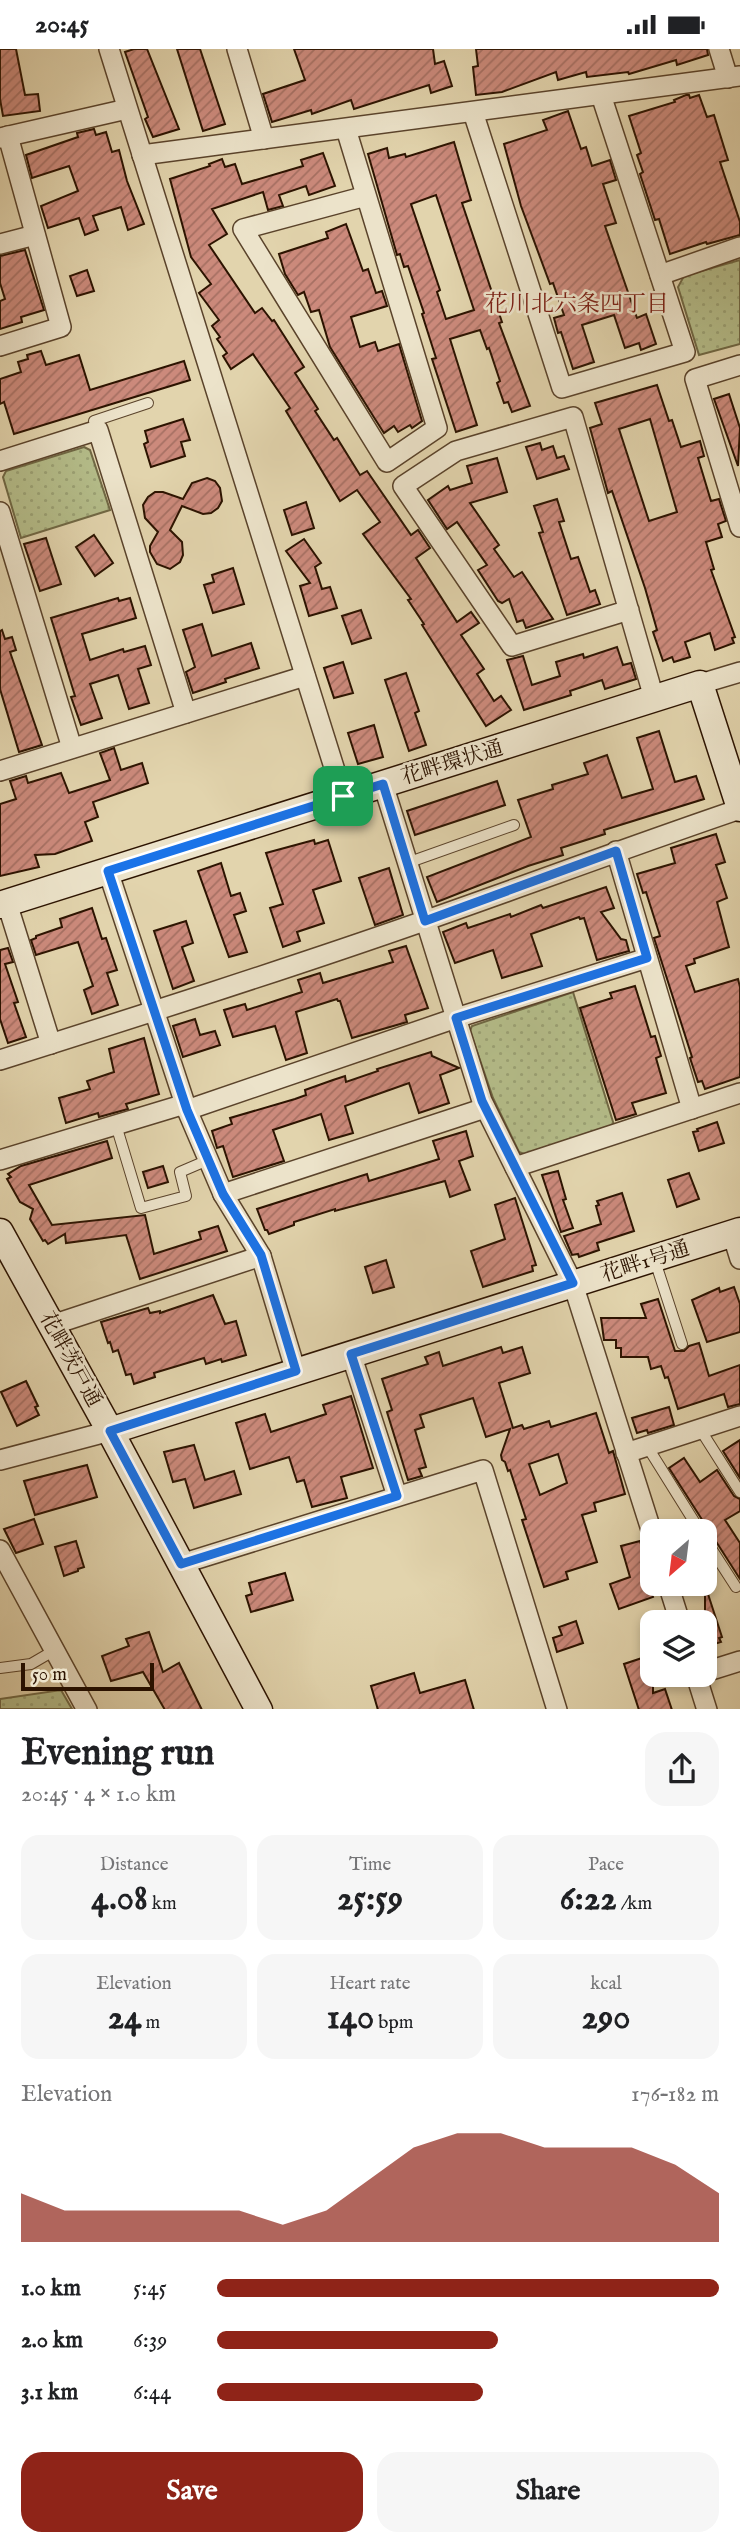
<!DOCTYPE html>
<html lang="en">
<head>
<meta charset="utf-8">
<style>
  :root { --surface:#fff; --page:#f6f6f6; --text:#202124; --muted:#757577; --accent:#8f2418 }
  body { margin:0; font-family:"IM FELL English","Noto Serif JP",serif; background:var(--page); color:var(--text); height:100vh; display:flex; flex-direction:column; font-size:26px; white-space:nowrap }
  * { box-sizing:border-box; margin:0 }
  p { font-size:23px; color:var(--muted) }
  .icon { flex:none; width:38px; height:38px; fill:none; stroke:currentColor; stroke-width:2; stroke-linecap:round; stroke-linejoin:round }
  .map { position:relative; height:1660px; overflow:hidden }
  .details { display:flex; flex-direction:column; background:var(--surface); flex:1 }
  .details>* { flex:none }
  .needle { width:46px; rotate:208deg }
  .fabs { position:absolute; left:640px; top:1470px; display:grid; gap:14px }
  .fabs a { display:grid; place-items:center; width:77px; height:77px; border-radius:14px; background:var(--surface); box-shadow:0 4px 10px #0003; font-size:35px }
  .scale { position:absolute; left:21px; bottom:18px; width:133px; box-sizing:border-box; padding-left:7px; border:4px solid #2c1300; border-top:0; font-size:19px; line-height:24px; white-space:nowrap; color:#2c1300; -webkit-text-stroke:5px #ece3ca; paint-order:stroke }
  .pin { position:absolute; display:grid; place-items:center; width:60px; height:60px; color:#fff; margin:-30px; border-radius:14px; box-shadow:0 4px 10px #0006 }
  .round { display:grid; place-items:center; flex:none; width:74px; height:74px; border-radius:21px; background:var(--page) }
  .headline { display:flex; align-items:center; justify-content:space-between; height:119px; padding:0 21px }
  h1 { font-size:38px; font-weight:700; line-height:52px }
  .figures { display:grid; grid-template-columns:repeat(3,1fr); gap:10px; height:119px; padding:7px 21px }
  .figures div { display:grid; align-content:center; border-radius:18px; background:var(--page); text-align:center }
  .figures b { font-size:35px; font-weight:700 }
  .figures small { font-size:19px; font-weight:400 }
  .figures p { font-size:19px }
  .chart { height:196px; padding:14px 21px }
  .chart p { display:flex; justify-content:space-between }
  .chart svg { width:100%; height:126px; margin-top:7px; fill:var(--accent); opacity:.7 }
  .action { display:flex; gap:14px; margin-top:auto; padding:14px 21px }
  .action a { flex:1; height:80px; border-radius:21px; background:var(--accent); color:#fff; font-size:28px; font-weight:700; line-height:80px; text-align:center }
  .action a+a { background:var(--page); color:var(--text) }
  ul { padding:0 21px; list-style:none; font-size:23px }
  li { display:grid; grid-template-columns:112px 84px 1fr; align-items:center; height:52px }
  li i { height:18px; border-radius:9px; background:var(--accent) }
  .status { display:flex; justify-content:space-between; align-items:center; height:49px; padding:0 35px; background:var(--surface); direction:ltr }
  .status svg { height:19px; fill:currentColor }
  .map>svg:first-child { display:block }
  .park { fill:url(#park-dots); stroke:#706844; stroke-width:2 }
  .building { fill:url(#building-hatch); stroke:#2c1300; stroke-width:2; fill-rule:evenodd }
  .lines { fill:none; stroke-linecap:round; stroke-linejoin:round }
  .lane-casing { stroke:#5a432b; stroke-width:12 }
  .street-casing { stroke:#5a432b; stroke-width:22 }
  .secondary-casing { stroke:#2c1300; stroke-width:29 }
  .lane { stroke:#ece3ca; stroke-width:10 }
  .street { stroke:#ece3ca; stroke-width:19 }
  .secondary { stroke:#ece3ca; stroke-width:26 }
  .route-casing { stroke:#fff; stroke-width:14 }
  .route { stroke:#1a73e8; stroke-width:9 }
  .labels { text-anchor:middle; stroke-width:5; stroke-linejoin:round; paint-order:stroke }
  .street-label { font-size:21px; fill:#2c1300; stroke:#ece3ca }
  .neighbourhood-label { font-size:23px; fill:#7a1f14; stroke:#ece3ca }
</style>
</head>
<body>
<div class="status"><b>20:45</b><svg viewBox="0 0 49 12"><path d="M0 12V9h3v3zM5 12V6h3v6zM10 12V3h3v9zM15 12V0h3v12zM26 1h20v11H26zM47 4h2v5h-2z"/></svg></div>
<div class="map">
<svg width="740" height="1661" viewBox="0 0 740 1661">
  <defs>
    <pattern id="park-dots" width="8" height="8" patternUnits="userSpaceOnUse" patternTransform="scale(1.75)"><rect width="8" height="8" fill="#b4bc89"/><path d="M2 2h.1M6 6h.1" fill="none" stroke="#9ba174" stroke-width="1.8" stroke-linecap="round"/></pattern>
    <pattern id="building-hatch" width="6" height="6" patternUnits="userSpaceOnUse" patternTransform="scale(1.75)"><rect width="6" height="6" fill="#cc8a7c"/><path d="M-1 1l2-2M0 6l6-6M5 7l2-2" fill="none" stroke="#a67063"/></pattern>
  </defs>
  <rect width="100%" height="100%" fill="#e2d4ad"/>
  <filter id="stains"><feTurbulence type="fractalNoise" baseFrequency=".00286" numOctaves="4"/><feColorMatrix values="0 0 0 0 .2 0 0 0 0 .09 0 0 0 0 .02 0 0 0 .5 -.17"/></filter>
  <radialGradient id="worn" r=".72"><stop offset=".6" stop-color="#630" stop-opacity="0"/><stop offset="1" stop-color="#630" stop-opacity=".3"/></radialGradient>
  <g class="park">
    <polygon points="740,211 740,295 699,306 678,238 684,227"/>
    <polygon points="84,398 90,401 110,461 21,489 3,428 6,422"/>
    <polygon points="573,943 614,1076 527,1106 519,1103 493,1049 470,982 472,977"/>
    <polygon points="61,1641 72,1660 0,1660 0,1650"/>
  </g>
  <g class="building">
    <polygon points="0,0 16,0 25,46 38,45 40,62 3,67 0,50"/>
    <polygon points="134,0 147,0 179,80 153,88 145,70 148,68 125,3"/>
    <polygon points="177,0 200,0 225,75 203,82"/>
    <polygon points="294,0 433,0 435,15 444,12 452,37 431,44 429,36 354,60 351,51 312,65 311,61 272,73 263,45 305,31"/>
    <polygon points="476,0 707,0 708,6 677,16 676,11 629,25 628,23 587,28 586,23 558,31 556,23 502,43 476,46 473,18 478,17"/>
    <polygon points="686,46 689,46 690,49 699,46 707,68 714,66 728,111 720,113 740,173 740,186 707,195 706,193 670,205 659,170 655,171 640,125 643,123 637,106 641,104 629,67 675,53 674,51"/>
    <polygon points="568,62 581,100 586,98 592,117 610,111 616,131 603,135 616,174 605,177 637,269 646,265 656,295 641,301 639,294 625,299 614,266 582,276 594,313 573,320 561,283 558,284 554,269 564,266 553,234 550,235 521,157 504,95 547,81 543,71"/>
    <polygon points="94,80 96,86 106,83 112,103 119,101 127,132 144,175 128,181 121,158 93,167 98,181 85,186 79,169 48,179 41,157 78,142 69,117 32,129 26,106 78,88 77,84"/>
    <path d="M454,93L471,151L462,154L502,273L499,274L530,357L512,363L508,353L504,354L497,334L500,332L489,299L487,300L480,281L450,290L477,376L456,383L432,310L436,309L422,265L424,264L408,217L404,218L400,205L397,206L368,105L387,99L389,109L405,105L406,108ZM436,146L474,261L446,270L437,243L440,241L411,155Z"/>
    <polygon points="323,104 335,137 309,146 306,137 279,146 283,157 268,161 263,143 212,160 227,185 209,196 255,264 262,259 272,272 274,271 304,318 295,324 318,360 315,362 334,391 337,389 360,426 367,422 411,486 418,481 430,499 416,509 457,573 471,563 479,574 461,586 484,620 477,625 494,652 501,647 511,661 486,677 422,576 424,575 408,551 411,550 363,485 380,473 357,441 340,452 286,362 290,359 253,305 231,320 223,307 227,304 217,290 220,288 212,277 219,271 199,244 211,235 191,208 170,130 210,117 209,115 222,110 225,118 235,115 242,135 303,117 301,111"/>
    <polygon points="346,175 363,222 368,220 376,244 382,242 387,257 351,268 360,298 375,293 378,302 399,295 422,372 412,379 410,376 398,383 394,377 384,384 375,370 330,298 319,261 311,263 304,243 298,246 285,225 279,205 328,189 326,183"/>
    <polygon points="25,201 44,261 21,268 22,273 0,280 0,252 5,250 0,234 0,207"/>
    <polygon points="87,221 94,242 77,247 70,227"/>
    <polygon points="41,302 46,316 79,306 90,341 184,312 190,331 14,385 4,353 0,355 0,330 21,323 18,313 28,310 27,306"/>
    <path d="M657,336L669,372L672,371L681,398L700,392L704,407L698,409L711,452L719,450L726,472L718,475L722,488L706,493L714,520L711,521L735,588L732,589L734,594L715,601L710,584L685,593L690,608L674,613L672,608L663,612L653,583L657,581L645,539L612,442L608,444L590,379L602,375L595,354ZM650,370L677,463L649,472L619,380Z"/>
    <polygon points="729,345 740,379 738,417 714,350"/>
    <polygon points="183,370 190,391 181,393 185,407 151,418 144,395 148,393 145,382"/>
    <polygon points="540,394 542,401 553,397 557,409 564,407 569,420 537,430 526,398"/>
    <polygon points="497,409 507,443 470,454 499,496 494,500 514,528 522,523 553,570 526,579 523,571 517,573 509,550 502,554 498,552 478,521 487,516 457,473 447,480 428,451 448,437 450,441 472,434 467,417"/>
    <polygon points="207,429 215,432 220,439 222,452 218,459 211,464 203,465 182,457 170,481 182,493 183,506 180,513 170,520 157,515 150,503 150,497 158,483 145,469 143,456 148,448 155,443 163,443 183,450 192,434"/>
    <polygon points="557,450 564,472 559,473 571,510 578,508 590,543 595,541 600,555 567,566 539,484 543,483 534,457"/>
    <polygon points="306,453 314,479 292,486 284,461"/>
    <polygon points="94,486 113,514 95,527 76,498"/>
    <polygon points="46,489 61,535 40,542 24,495"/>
    <polygon points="304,490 321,514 315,518 322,540 330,538 337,559 309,567 300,537 310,534 286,502"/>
    <polygon points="233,519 244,555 213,564 204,536 214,533 212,526"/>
    <polygon points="118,549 119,552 130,549 136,569 82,585 90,611 123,600 124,603 145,597 151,616 138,620 149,654 129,660 118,626 90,635 102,669 81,676 71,648 75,647 51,569"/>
    <polygon points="361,561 371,589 352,595 342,567"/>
    <polygon points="202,575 212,607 251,594 259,619 225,630 226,633 193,644 186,623 195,618 183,581"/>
    <polygon points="2,581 5,590 12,588 16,601 10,603 42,696 19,703 0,640 0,582"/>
    <polygon points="617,598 623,616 631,614 636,630 605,640 602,631 570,642 571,646 524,661 507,611 523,607 532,636 560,627 556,613 583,605 584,609"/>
    <polygon points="343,613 353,644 334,649 324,619"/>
    <polygon points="406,624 419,662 415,664 426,696 409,702 385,631"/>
    <polygon points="374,676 383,708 358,715 348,684"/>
    <polygon points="659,682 675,733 696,727 704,750 604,781 605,785 561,799 563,806 528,817 437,853 427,828 531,788 518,751 553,740 552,736 588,725 584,714 607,706 622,749 653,740 637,689"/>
    <polygon points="114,699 121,721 142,714 148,734 93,753 98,768 85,773 92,792 55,805 35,806 39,818 0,827 0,755 16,750 10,732 26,727 28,734 61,724 69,744 110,731 100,704"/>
    <polygon points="497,732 505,756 415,786 407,762"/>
    <polygon points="716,785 725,813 716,816 727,849 717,853 729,898 694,910 695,914 686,917 695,943 738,930 740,938 740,1028 705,1040 702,1032 698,1033 690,1009 692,1008 654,889 660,887 646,843 643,844 637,825 675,814 671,799"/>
    <polygon points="314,791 315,795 328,791 341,832 313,841 324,874 297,883 300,892 283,898 270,859 283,855 266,804"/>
    <polygon points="221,814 231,847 240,844 246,862 234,866 247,903 229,908 198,822"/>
    <polygon points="389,819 403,866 375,876 359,829"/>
    <polygon points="606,838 614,859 601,863 621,890 626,891 629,902 597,911 584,869 580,870 579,868 531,885 542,917 502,929 493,901 455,914 443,883 466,874 468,879 510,865 511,868 541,856 543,859"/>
    <polygon points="92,859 102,890 106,889 117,921 107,924 118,956 92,965 84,941 93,937 78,893 36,906 31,891 36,889 36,887 62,878 60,870"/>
    <polygon points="186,872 193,894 182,898 194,932 173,940 154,882"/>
    <polygon points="406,897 428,959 405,966 407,973 352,989 340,952 338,952 337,950 296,963 307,1004 286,1011 275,977 233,988 224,961 245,955 247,961 302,943 298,931 320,924 323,934 393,913 389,902"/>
    <polygon points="8,899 13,913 5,915 18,953 14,954 26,988 8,994 0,970 0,901"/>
    <polygon points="635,937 651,988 655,987 661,1007 656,1009 666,1044 632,1054 636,1065 616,1071 580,959 612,949 610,944"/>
    <polygon points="195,970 200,986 215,982 220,996 183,1008 173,977"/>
    <polygon points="144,989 159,1045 126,1055 128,1060 99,1068 98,1064 66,1074 59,1049 90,1040 87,1032 114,1023 109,1000"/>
    <polygon points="431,1003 432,1007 459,1019 440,1026 449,1054 419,1064 409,1034 364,1050 345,1057 353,1084 329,1091 321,1065 273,1081 284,1112 233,1128 223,1097 217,1099 212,1082 232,1075 230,1069 295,1050 306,1046 305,1041 333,1031 345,1027 346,1033 378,1022 377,1020"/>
    <polygon points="717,1073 724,1094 699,1102 693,1083 698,1082 697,1080"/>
    <polygon points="466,1082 473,1107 459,1112 470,1141 450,1148 445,1132 335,1162 335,1160 294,1173 294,1176 269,1185 267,1181 265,1181 257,1160 367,1125 369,1132 439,1110 433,1092"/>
    <polygon points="107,1092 112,1109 29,1136 52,1176 145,1166 154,1205 201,1190 199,1183 218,1177 227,1202 140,1230 126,1186 66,1194 65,1185 48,1195 45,1191 43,1192 30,1170 33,1160 20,1153 7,1130 11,1128 8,1125 21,1117"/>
    <polygon points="163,1117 168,1133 148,1139 143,1123"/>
    <polygon points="558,1122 566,1150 563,1151 573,1179 561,1183 542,1126"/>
    <polygon points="689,1124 699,1150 677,1158 668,1131"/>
    <polygon points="622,1144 634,1182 597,1194 599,1201 579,1208 578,1205 572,1206 564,1187 601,1175 596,1157 599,1156 597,1152"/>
    <polygon points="515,1149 536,1216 532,1217 533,1222 483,1238 471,1202 505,1190 495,1156"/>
    <polygon points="386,1211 394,1238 373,1244 365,1218"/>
    <polygon points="734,1238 740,1255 740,1283 707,1293 692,1251 719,1239 720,1243"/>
    <polygon points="213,1246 225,1275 236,1272 246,1306 222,1313 221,1310 206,1315 204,1309 154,1324 155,1328 134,1335 131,1325 126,1326 118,1301 113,1303 110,1293 108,1294 101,1273 148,1259 150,1264 160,1262 160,1264"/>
    <polygon points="658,1250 675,1302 684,1302 689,1297 699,1294 709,1327 740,1316 740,1355 728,1358 724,1345 678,1360 668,1328 665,1329 661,1317 651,1320 648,1308 621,1308 621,1299 616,1299 616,1291 604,1291 601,1269 646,1269 641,1255"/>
    <path d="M501,1298L503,1304L522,1298L530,1324L499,1334L513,1379L522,1376L524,1380L549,1372L551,1378L596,1364L609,1404L613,1402L625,1445L594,1454L596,1462L582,1466L597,1513L566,1523L568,1530L544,1538L522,1471L526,1470L510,1421L508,1422L505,1413L502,1411L501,1406L510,1380L486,1388L473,1349L420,1366L424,1378L415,1381L426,1418L419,1420L422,1427L408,1431L387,1363L392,1361L382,1330L428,1315L425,1308L439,1303L443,1317ZM558,1405L567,1434L540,1446L529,1415Z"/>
    <polygon points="26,1332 38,1357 35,1358 39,1366 17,1377 1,1343"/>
    <polygon points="351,1347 373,1419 341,1428 347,1449 312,1458 304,1431 297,1433 289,1408 250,1420 236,1374 265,1365 271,1383 326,1365 323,1356"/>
    <polygon points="669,1358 674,1376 648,1384 647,1381 637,1384 632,1369"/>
    <polygon points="740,1391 740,1429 723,1402"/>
    <polygon points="194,1396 205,1431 234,1422 241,1445 194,1459 185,1430 173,1433 164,1403"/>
    <polygon points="684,1409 700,1433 717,1421 734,1447 740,1450 740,1462 725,1471 740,1494 740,1530 669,1419"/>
    <polygon points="87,1416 97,1448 35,1466 24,1432"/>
    <polygon points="34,1470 43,1495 16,1504 4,1480"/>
    <polygon points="76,1492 84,1518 78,1520 78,1522 64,1527 55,1498"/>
    <polygon points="640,1492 646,1512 641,1514 653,1548 619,1560 610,1535 630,1528 621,1497"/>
    <polygon points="285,1524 293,1551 251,1563 246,1547 252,1545 249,1534"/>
    <polygon points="708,1545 722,1588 719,1589 721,1593 705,1598 705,1546"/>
    <polygon points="576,1572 583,1594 557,1603 553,1589 562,1586 559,1578"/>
    <polygon points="149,1583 163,1623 179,1614 202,1661 165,1661 143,1623 111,1632 102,1607 129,1597 126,1590"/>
    <polygon points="645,1608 646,1610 653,1608 653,1644 665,1640 672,1661 639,1661 624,1615"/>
    <polygon points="414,1624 420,1644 465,1631 474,1661 378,1661 371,1637"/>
  </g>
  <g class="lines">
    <g class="lane-casing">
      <g id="lane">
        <polyline points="98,381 94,372 148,354"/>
        <polyline points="407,814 514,776"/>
        <polyline points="116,1076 141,1159 186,1147 180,1123 208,1111"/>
        <polyline points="654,1209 682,1295"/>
        <polyline points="700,1380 740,1443"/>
        <polyline points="647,1397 700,1482"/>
        <polyline points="705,1490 736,1538"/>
        <polyline points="0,1619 31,1615 55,1601"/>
      </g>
    </g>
    <g class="street-casing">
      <g id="street">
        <polyline points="109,0 343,747"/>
        <polyline points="237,0 264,90"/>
        <polyline points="719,0 728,29"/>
        <polyline points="473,63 562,339 685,303 601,46"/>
        <polyline points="346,80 437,379 387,413 243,180 366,147"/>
        <polyline points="0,89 127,60"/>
        <polyline points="142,106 740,27"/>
        <polyline points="0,195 35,186"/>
        <polyline points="660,226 740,198"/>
        <polyline points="0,297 61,278 8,87"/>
        <polyline points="740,316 695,330 740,478"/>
        <polyline points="0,412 98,381 186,664"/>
        <polyline points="0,463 72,699"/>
        <polyline points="629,561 512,597 403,437 456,402 573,368 654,649"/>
        <polyline points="700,635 740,623"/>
        <polyline points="0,722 305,627"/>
        <polyline points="383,735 482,1052 573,1235 653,1487"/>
        <polyline points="616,802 692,1060"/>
        <polyline points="108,822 187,1061 223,1145 261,1207 296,1323"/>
        <polyline points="7,854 51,995"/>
        <path d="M0,1011C142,966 284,921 424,872C530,835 634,796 740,760"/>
        <polyline points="187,1061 456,969 647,909"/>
        <polyline points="0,1111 185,1055"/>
        <polyline points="515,1118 740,1044"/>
        <polyline points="223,1145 485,1059"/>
        <polyline points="732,1184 740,1210"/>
        <polyline points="52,1276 261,1207"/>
        <polyline points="351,1305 397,1447"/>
        <polyline points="626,1404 740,1367"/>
        <polyline points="0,1411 110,1382"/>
        <polyline points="0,1501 87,1661"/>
        <polyline points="181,1515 483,1421 557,1661"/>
        <polyline points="668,1535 680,1573"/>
        <polyline points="705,1623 740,1612"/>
        <polyline points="696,1626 707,1661"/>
      </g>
    </g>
    <g class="secondary-casing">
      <g id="secondary">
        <polyline points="0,856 700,635 740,759"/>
        <polyline points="0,1183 110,1382 259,1661"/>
        <polyline points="110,1382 740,1182"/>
      </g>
    </g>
    <use href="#lane" class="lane"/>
    <use href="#street" class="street"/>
    <use href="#secondary" class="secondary"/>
  </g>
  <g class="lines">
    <g class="route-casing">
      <polygon id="route" points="383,735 425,872 616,802 647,909 456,969 482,1052 573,1234 351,1305 397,1447 181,1515 110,1382 296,1322 261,1206 223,1145 187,1061 108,822"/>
    </g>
    <use href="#route" class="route"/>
  </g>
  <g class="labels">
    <g class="street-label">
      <text transform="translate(452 713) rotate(-17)" y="7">花畔環状通</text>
      <text transform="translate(645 1212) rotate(-18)" y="7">花畔1号通</text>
      <text transform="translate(71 1310) rotate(61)" y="7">花畔茨戸通</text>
    </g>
    <g class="neighbourhood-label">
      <text x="577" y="262">花川北六条四丁目</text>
    </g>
  </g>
  <rect width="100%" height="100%" filter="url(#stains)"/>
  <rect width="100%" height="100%" fill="url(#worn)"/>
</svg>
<div class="fabs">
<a><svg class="needle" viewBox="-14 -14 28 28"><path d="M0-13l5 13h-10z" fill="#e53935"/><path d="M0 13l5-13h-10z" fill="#757577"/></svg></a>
<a><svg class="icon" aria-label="layers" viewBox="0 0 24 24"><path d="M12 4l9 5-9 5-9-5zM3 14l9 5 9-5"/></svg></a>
</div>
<div class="scale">50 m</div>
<div class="pin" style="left:343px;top:747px;background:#1e9e55"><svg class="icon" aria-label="arrive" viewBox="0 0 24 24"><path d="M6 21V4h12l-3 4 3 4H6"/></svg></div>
</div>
<section class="details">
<div class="headline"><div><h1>Evening run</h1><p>20:45 · 4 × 1.0 km</p></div><a class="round"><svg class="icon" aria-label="share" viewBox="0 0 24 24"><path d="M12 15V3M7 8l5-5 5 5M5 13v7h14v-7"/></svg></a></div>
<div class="figures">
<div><p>Distance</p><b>4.08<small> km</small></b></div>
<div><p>Time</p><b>25:59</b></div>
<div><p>Pace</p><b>6:22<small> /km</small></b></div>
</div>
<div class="figures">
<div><p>Elevation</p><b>24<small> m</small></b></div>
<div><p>Heart rate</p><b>140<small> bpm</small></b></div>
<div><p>kcal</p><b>290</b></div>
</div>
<div class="chart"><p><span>Elevation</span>176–182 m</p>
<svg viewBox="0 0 160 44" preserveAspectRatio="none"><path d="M0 44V27L10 33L20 33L30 33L40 33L50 33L60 38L70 33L80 22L90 11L100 6L110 6L120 11L130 11L140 11L150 17L160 27V44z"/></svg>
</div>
<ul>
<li><b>1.0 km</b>5:45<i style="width:100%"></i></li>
<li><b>2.0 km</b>6:39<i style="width:56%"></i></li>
<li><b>3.1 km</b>6:44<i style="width:53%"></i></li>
</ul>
<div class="action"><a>Save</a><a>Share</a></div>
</section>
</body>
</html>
